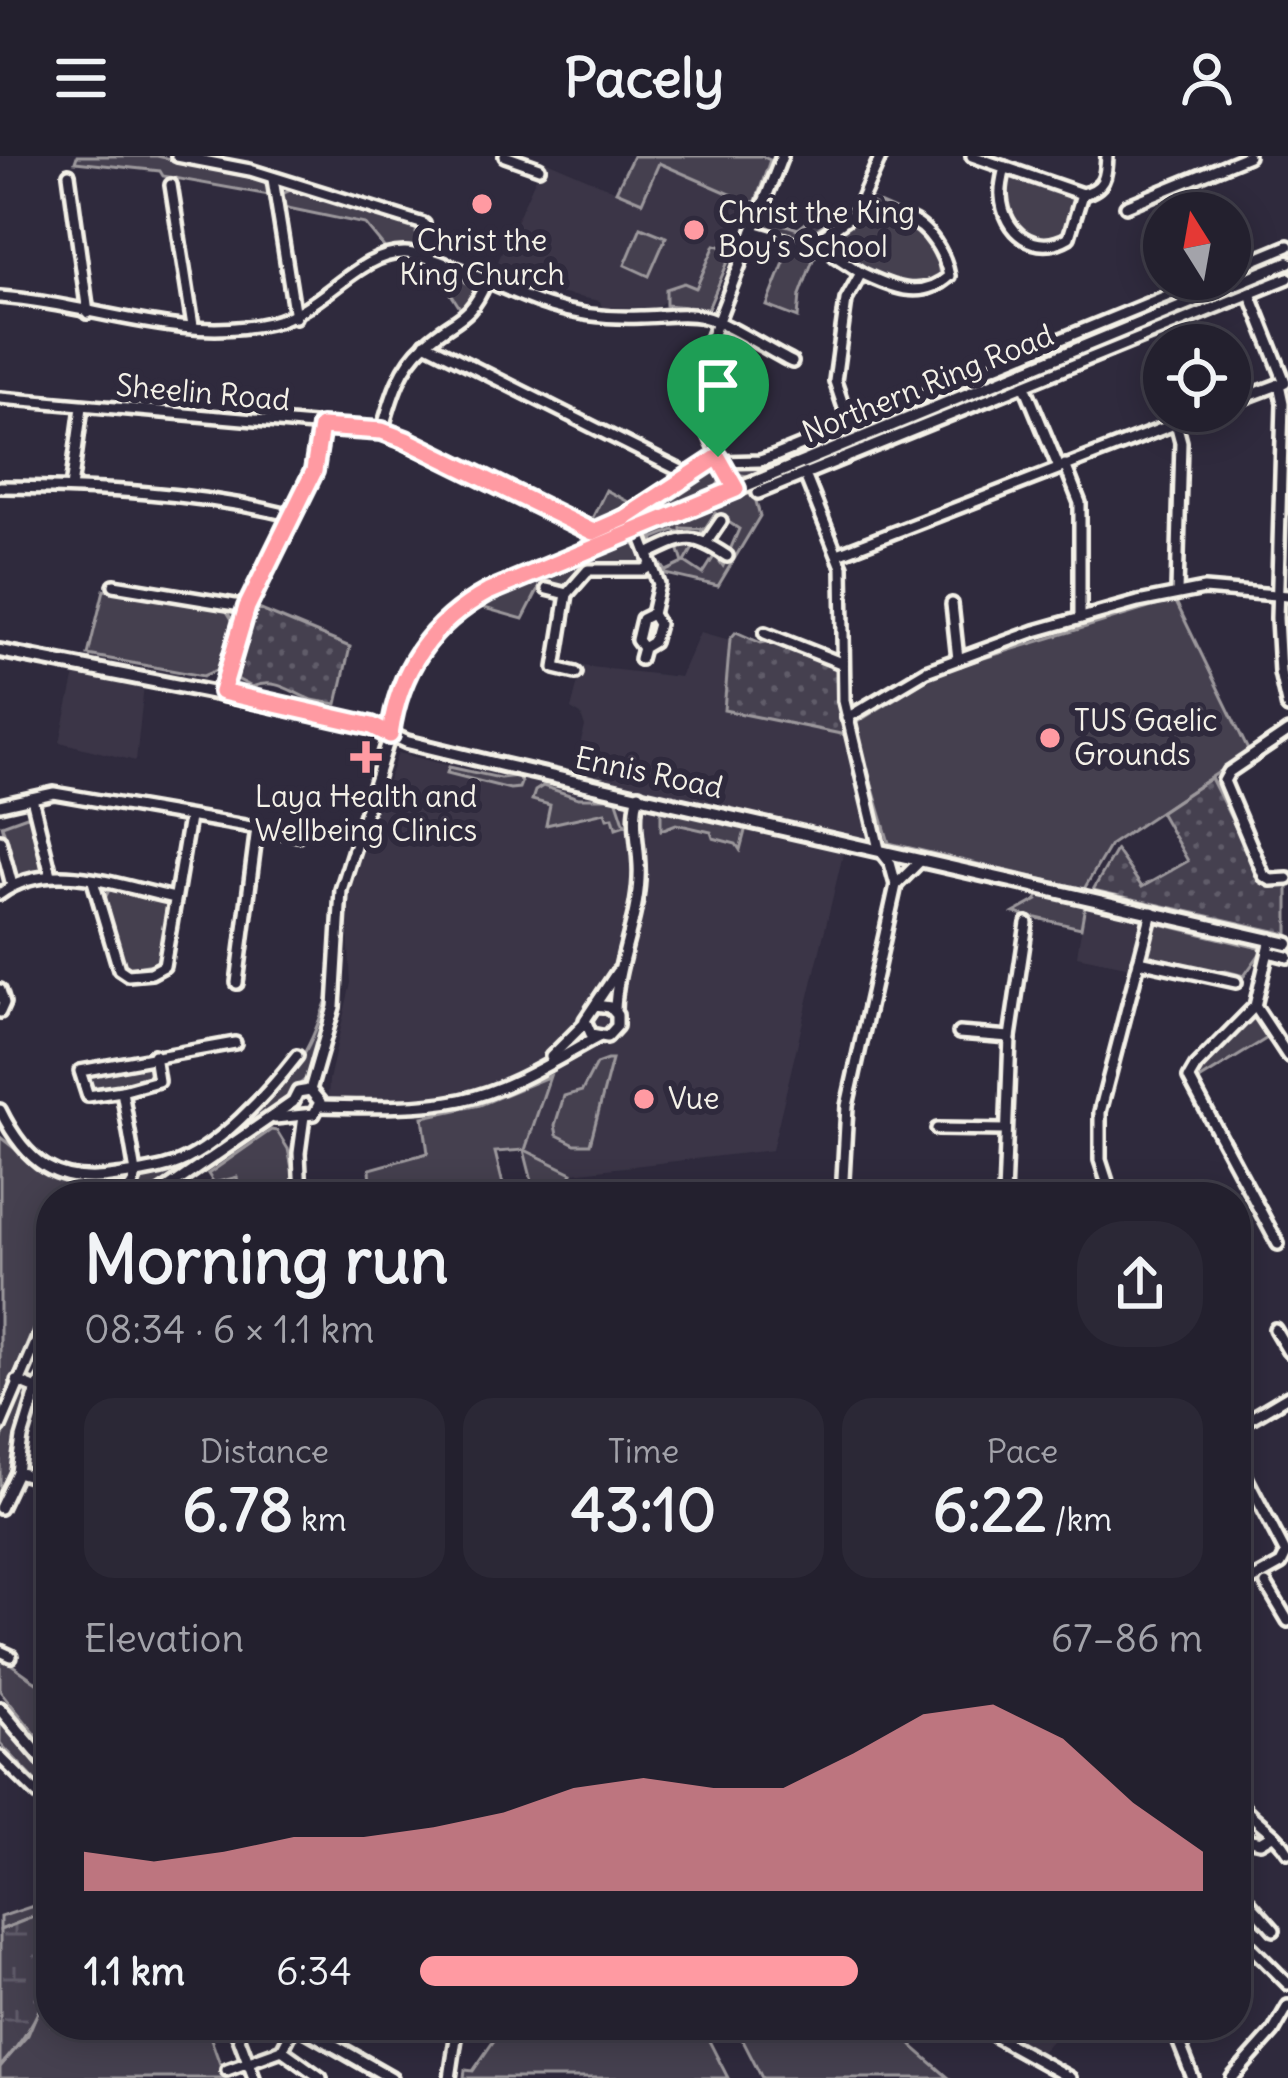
<!DOCTYPE html>
<html lang="en">
<head>
<meta charset="utf-8">
<style>
  :root { --surface:#23202e; --page:#2b2836; --text:#f1f3f6; --muted:#a3a3aa; --line:#403e4a; --accent:#ff9aa2 }
  body { margin:0; font-family:Delius,sans-serif; background:var(--page); color:var(--text); height:100vh; display:flex; flex-direction:column; font-size:45px; white-space:nowrap }
  * { box-sizing:border-box; margin:0 }
  p { font-size:39px; color:var(--muted) }
  .icon { flex:none; width:66px; height:66px; fill:none; stroke:currentColor; stroke-width:2; stroke-linecap:round; stroke-linejoin:round }
  .map { position:relative; flex:1; overflow:hidden }
  .details { position:absolute; left:36px; top:1026px; width:1215px; height:858px; display:flex; flex-direction:column; background:var(--surface); border-radius:48px; box-shadow:0 6px 30px #0003,0 0 0 3px var(--line) }
  .details>* { flex:none }
  .needle { width:78px; rotate:349deg }
  .fabs { position:absolute; left:1143px; top:36px; display:grid; gap:24px }
  .fabs a { display:grid; place-items:center; width:108px; height:108px; border-radius:50%; background:var(--surface); box-shadow:0 6px 30px #0003,0 0 0 3px var(--line); font-size:60px }
  .pin { position:absolute; display:grid; place-items:center; width:102px; height:102px; color:#fff; margin:-123px -51px; border-radius:50% 50% 50% 0; rotate:-45deg; box-shadow:0 0 12px #0007 }
  .pin .icon { rotate:45deg }
  .round { display:grid; place-items:center; flex:none; width:126px; height:126px; border-radius:48px; background:var(--page) }
  .head { display:flex; align-items:center; justify-content:space-between; height:204px; padding:0 48px }
  h1 { font-size:66px; font-weight:700; line-height:90px }
  .metrics { display:grid; grid-template-columns:repeat(3,1fr); gap:18px; height:204px; padding:12px 48px }
  .metrics div { display:grid; align-content:center; border-radius:30px; background:var(--page); text-align:center }
  .metrics b { font-size:60px; font-weight:700 }
  .metrics small { font-size:33px; font-weight:400 }
  .metrics p { font-size:33px }
  .chart { height:336px; padding:24px 48px }
  .chart p { display:flex; justify-content:space-between }
  .chart svg { width:100%; height:216px; margin-top:12px; fill:var(--accent); opacity:.7 }
  ul { padding:0 48px; list-style:none; font-size:39px }
  li { display:grid; grid-template-columns:192px 144px 1fr; align-items:center; height:90px }
  li i { height:30px; border-radius:15px; background:var(--accent) }
  header { display:flex; justify-content:space-between; align-items:center; height:156px; padding:0 48px; background:var(--surface); font-size:54px; font-weight:700 }
  .map>svg:first-child { display:block }
  .built { fill:#3b3647 }
  .grass { fill:#454050; stroke:#9c989c; stroke-width:3 }
  .wetland { fill:url(#wetland-marsh); stroke:#9c989c; stroke-width:3 }
  .park { fill:url(#park-dots); stroke:#9c989c; stroke-width:3 }
  .lines { fill:none; stroke-linecap:round; stroke-linejoin:round }
  .minor-casing { stroke:#f4f1e8; stroke-width:18 }
  .major-casing { stroke:#f4f1e8; stroke-width:20 }
  .minor { stroke:#2f2a3d; stroke-width:9 }
  .major { stroke:#2f2a3d; stroke-width:10 }
  .route-casing { stroke:#fff; stroke-width:24 }
  .route { stroke:#ff9aa2; stroke-width:15 }
  .poi-dot { fill:#ff9aa2; stroke:#2f2a3d; stroke-width:4.5 }
  .labels { text-anchor:middle; stroke-width:12; stroke-linejoin:round; paint-order:stroke }
  .poi-label { font-size:30px; fill:#f4f1e8; stroke:#2f2a3d; text-anchor:start }
  .street-label { font-size:30px; fill:#f4f1e8; stroke:#2f2a3d }
</style>
</head>
<body>
<header><svg class="icon" aria-label="menu" viewBox="0 0 24 24"><path d="M4 6h16M4 12h16M4 18h16"/></svg>Pacely<svg class="icon" aria-label="person" viewBox="0 0 24 24"><circle cx="12" cy="8" r="4"/><path d="M4 21q1-7 8-7t8 7"/></svg></header>
<div class="map">
<svg width="1288" height="1922" viewBox="0 0 1288 1922">
  <defs>
    <pattern id="wetland-marsh" width="20" height="14" patternUnits="userSpaceOnUse" patternTransform="scale(3)"><rect width="20" height="14" fill="#454050"/><path d="M1 5h8M5 5V1M11 12h8M15 12V8" fill="none" stroke="#605c69"/></pattern>
    <pattern id="park-dots" width="8" height="8" patternUnits="userSpaceOnUse" patternTransform="scale(3)"><rect width="8" height="8" fill="#454050"/><path d="M2 2h.1M6 6h.1" fill="none" stroke="#605c69" stroke-width="1.8" stroke-linecap="round"/></pattern>
  </defs>
  <rect width="100%" height="100%" fill="#2f2a3d"/>
  <filter id="ink" filterUnits="userSpaceOnUse"><feTurbulence type="fractalNoise" baseFrequency=".00833" numOctaves="2"/><feDisplacementMap in="SourceGraphic" scale="24" xChannelSelector="R" yChannelSelector="G"/><feConvolveMatrix kernelMatrix="1 2 1 2 8 2 1 2 1" color-interpolation-filters="sRGB"/></filter>
  <g filter="url(#ink)">
    <g class="built">
      <polygon points="544,4 642,46 659,6 748,47 702,152 668,151 663,146 656,152 602,151 600,145 557,137 494,114"/>
      <polygon points="700,476 730,484 724,554 846,579 868,666 865,682 573,615 585,571 581,559 571,553 582,510 680,521"/>
      <polygon points="75,518 144,529 136,605 60,586"/>
      <polygon points="398,597 500,622 510,618 585,640 652,648 844,694 772,994 572,1017 525,994 549,922 480,949 423,961 328,941 329,924 351,827 346,739"/>
      <polygon points="1085,749 1144,764 1131,811 1077,800"/>
      <polygon points="988,1869 1066,1869 1038,1899"/>
    </g>
    <g class="grass">
      <polygon points="77,0 157,0 262,24 270,30 269,39 163,20 160,15 75,6"/>
      <polygon points="633,0 761,0 770,4 756,45 751,47 659,7 642,46 616,35"/>
      <path d="M1015,17L1075,41L1067,79C1023,99 984,48 1015,17Z"/>
      <polygon points="291,34 417,71 416,77 425,81 419,92 387,95 365,68 283,51 282,38"/>
      <path d="M870,43L904,58L898,62L905,73H918L937,99L940,121C895,145 868,105 828,95L814,101L800,139L798,162L767,150L789,94L811,100C828,76 856,69 870,43Z"/>
      <polygon points="819,57 825,67 805,83 764,70 765,62 798,73"/>
      <polygon points="641,71 666,81 649,120 625,109"/>
      <polygon points="715,89 724,91 730,101 708,153 666,149 666,133 684,127 696,132"/>
      <polygon points="1288,94 1288,99 1131,164 1129,159 1217,123 1230,123 1230,118"/>
      <polygon points="435,113 475,130 470,146 460,152"/>
      <polygon points="1288,113 1288,119 757,335 755,330"/>
      <polygon points="1119,163 1123,167 748,320 734,318 729,313 762,308"/>
      <polygon points="712,310 718,312 721,322 715,334 520,416 627,366"/>
      <polygon points="606,334 636,350 597,372 589,369"/>
      <polygon points="753,334 760,360 718,430 666,418 661,408 666,415 683,407 677,388 696,387 685,406 703,418 715,399 723,410 739,373 715,357 704,374 709,378 701,379 702,373 681,372 681,377 674,374 654,382 653,388 650,385 655,375"/>
      <polygon points="627,386 638,390 643,404 639,408 591,407 564,432 542,426 523,463 477,450"/>
      <polygon points="104,434 224,451 233,465 217,514 203,520 88,499"/>
      <polygon points="1175,444 1249,596 1110,689 1084,733 889,687 854,568 938,516"/>
      <polygon points="449,611 500,622 518,620 521,627 519,632 510,633 447,617"/>
      <polygon points="543,630 578,642 616,642 625,669 616,672 613,661 607,662 605,656 546,669 550,649 532,644 535,635"/>
      <polygon points="661,650 746,671 740,694 736,688 713,682 711,676 676,668 661,674"/>
      <polygon points="27,660 31,662 42,714 16,720 2,669"/>
      <polygon points="109,734 166,743 171,750 158,807 131,812 122,809 103,746"/>
      <polygon points="1038,737 1085,749 1081,772 1014,757 1037,744"/>
      <polygon points="1152,766 1259,792 1261,796 1244,820 1226,815 1219,819 1148,803 1145,799"/>
      <path d="M330,836L309,920L291,936L283,950L140,1041H125L139,1032L141,1021C203,1006 262,958 299,905C313,886 321,858 330,836Z"/>
      <polygon points="1249,861 1260,865 1269,881 1196,926 1197,917"/>
      <polygon points="607,904 612,904 590,988 575,988 557,979 555,969 564,940 582,935 596,908"/>
      <polygon points="153,906 152,926 91,937 85,919"/>
      <polygon points="550,920 525,994 572,1017 561,1041 536,1041 524,994 495,996 506,1041 372,1041 370,1013 428,997 423,961 480,949"/>
      <polygon points="271,974 277,975 288,993 298,1041 241,1040 237,1021 214,1027 208,1018"/>
      <path d="M0,981C52,1021 56,1035 124,1024L127,1026L125,1032L104,1033L92,1041H51V1140L41,1154L0,1254Z"/>
      <polygon points="21,1233 31,1237 14,1307 0,1341 0,1288"/>
      <path d="M0,1501C19,1512 31,1525 51,1534V1555L40,1562L51,1578V1597L0,1535Z"/>
      <polygon points="0,1564 51,1623 51,1641 0,1587"/>
      <polygon points="51,1744 51,1754 0,1774 0,1761"/>
      <polygon points="51,1824 51,1869 206,1869 225,1922 0,1922 0,1911 28,1879"/>
      <polygon points="509,1869 701,1869 728,1922 464,1922 465,1914 473,1915 502,1873"/>
      <polygon points="735,1869 896,1869 913,1891 949,1922 762,1922"/>
    </g>
    <path class="wetland" d="M51,1754C51,1829 50,1853 0,1911V1774Z"/>
    <g class="park">
      <path d="M256,452L350,491L337,548C328,546 315,546 307,542C288,534 275,522 252,531L237,523Z"/>
      <polygon points="736,476 761,487 775,484 837,513 846,579 724,554 730,483"/>
      <polygon points="1211,622 1262,724 1270,729 1288,728 1288,778 1093,734 1116,694 1142,731 1188,705 1160,656"/>
    </g>
    <g class="lines">
      <g class="minor-casing">
        <g id="minor">
          <polyline points="177,0 250,14 424,68"/>
          <polyline points="505,0 539,12"/>
          <path d="M972,0L1082,38C1105,33 1106,21 1107,0"/>
          <path d="M1005,11C1003,20 1000,31 1001,40C1003,77 1036,101 1069,81L1082,38"/>
          <polyline points="69,18 88,157"/>
          <polyline points="273,23 295,161"/>
          <polyline points="171,29 193,170"/>
          <polyline points="1126,50 1248,0"/>
          <polyline points="753,75 807,91 856,56 881,0"/>
          <polyline points="835,100 861,117"/>
          <polyline points="1230,114 1288,90"/>
          <polyline points="1250,138 1285,226"/>
          <path d="M0,141C88,147 181,188 270,167C323,155 357,96 405,97C439,99 512,139 550,150C578,159 610,162 640,161C661,161 683,156 703,161C726,166 769,195 792,206"/>
          <polyline points="425,187 689,319"/>
          <polyline points="1279,228 1283,247 1277,462 1280,516 1288,552"/>
          <polyline points="1025,230 1059,312"/>
          <polyline points="0,242 382,275 597,376 718,301"/>
          <polyline points="1230,247 1283,227"/>
          <polyline points="1176,267 1181,286 1177,436"/>
          <path d="M850,270L835,225L846,144L861,117C890,131 922,145 949,120C945,98 929,70 907,63"/>
          <path d="M382,275C391,243 399,211 425,188C454,161 469,167 486,126"/>
          <polyline points="720,306 760,305 775,300 1208,123"/>
          <polyline points="1065,309 1080,347 1080,462"/>
          <polyline points="805,319 842,411 844,545 879,693 890,707 896,729 847,950 842,1041"/>
          <path d="M0,331C96,332 196,336 289,359"/>
          <polyline points="71,332 82,251"/>
          <path d="M736,333C714,293 695,258 700,211L782,0"/>
          <polyline points="758,337 1288,122"/>
          <polyline points="638,373 659,428 652,458"/>
          <polyline points="706,387 721,365"/>
          <path d="M648,398C686,380 690,376 727,400"/>
          <polyline points="838,398 1208,255"/>
          <polyline points="114,429 247,451"/>
          <polyline points="547,433 567,438"/>
          <polyline points="952,448 958,503"/>
          <polyline points="765,477 841,507"/>
          <polyline points="640,503 643,492 637,484 642,463 652,458 658,468 653,486 643,492"/>
          <polyline points="576,517 555,512 567,438 588,414 644,414 652,409"/>
          <polyline points="222,536 247,451 313,315 321,271"/>
          <polyline points="847,562 926,515 1035,475 1138,446 1204,433 1288,440"/>
          <polyline points="1288,576 1229,616 1224,625 1264,720 1271,724 1288,723"/>
          <polyline points="32,642 51,719"/>
          <polyline points="0,649 54,637 298,679"/>
          <polyline points="0,684 12,729"/>
          <polyline points="93,725 119,813 128,819 151,817 164,810 189,662"/>
          <polyline points="896,729 921,704"/>
          <path d="M0,738C50,701 120,731 175,742"/>
          <polyline points="1271,783 1255,850 1196,910 1189,922 1278,1088"/>
          <polyline points="1268,796 1288,801"/>
          <polyline points="1139,805 1236,826"/>
          <polyline points="237,827 257,672"/>
          <polyline points="0,834 4,847 0,856"/>
          <polyline points="596,849 610,851 617,859 617,870 607,881 591,878 585,864 617,816"/>
          <polyline points="1255,850 1288,900"/>
          <path d="M615,854C616,809 637,768 639,723C641,693 630,668 639,638"/>
          <polyline points="959,877 1010,881"/>
          <polyline points="551,901 585,867"/>
          <polyline points="310,934 334,851 341,734 390,579"/>
          <polyline points="122,935 158,925 154,899"/>
          <path d="M320,950C366,951 416,953 461,944C510,934 555,904 598,881"/>
          <path d="M0,954C26,1007 57,1030 117,1020C135,1017 155,1015 172,1009C216,995 269,936 297,900"/>
          <polyline points="275,962 314,958 320,946 310,934"/>
          <polyline points="937,973 1006,974"/>
          <path d="M103,1041C122,1037 133,1038 136,1017L122,935L88,940L80,915L235,887"/>
          <polyline points="155,1041 293,946 298,936 310,934"/>
          <polyline points="301,1041 299,997 304,960"/>
          <polyline points="1004,1041 1010,881 1027,767"/>
          <polyline points="1112,1041 1100,1004 1100,956 1152,756"/>
          <polyline points="1275,1173 1288,1195"/>
          <polyline points="37,1233 51,1211"/>
          <polyline points="0,1271 51,1152"/>
          <polyline points="1236,1271 1288,1240"/>
          <polyline points="1236,1302 1286,1398 1281,1408 1254,1423"/>
          <polyline points="17,1316 51,1326"/>
          <polyline points="0,1352 17,1316 22,1282 37,1233 17,1225"/>
          <polyline points="1266,1428 1288,1465"/>
          <polyline points="0,1495 11,1500"/>
          <polyline points="0,1601 51,1651"/>
          <path d="M1236,1642C1251,1665 1276,1675 1288,1696"/>
          <polyline points="1247,1683 1260,1686 1272,1679"/>
          <polyline points="1236,1732 1251,1748 1240,1759 1239,1779 1288,1828"/>
          <polyline points="1251,1748 1274,1774"/>
          <polyline points="1236,1824 1239,1823"/>
          <polyline points="234,1869 254,1922"/>
          <polyline points="982,1869 998,1882 1070,1922"/>
          <polyline points="1185,1869 1176,1879 1193,1922"/>
          <polyline points="282,1894 295,1869"/>
          <polyline points="227,1914 282,1894 321,1922"/>
          <polyline points="450,1922 458,1869"/>
          <polyline points="1232,1922 1273,1876 1288,1850"/>
        </g>
      </g>
      <g class="major-casing">
        <g id="major">
          <polyline points="0,495 312,556 372,570 407,586 502,609 1288,788"/>
          <path d="M390,579C399,513 431,467 488,436L1288,106"/>
          <polyline points="0,1553 51,1613"/>
          <polyline points="298,1869 391,1922"/>
        </g>
      </g>
      <use href="#minor" class="minor"/>
      <use href="#major" class="major"/>
    </g>
  </g>
  <g class="lines" filter="url(#ink)">
    <g class="route-casing">
      <path id="route" d="M321,271L382,275L406,284L593,376L625,362L718,301L736,333L488,436C431,467 399,513 390,579L372,570L222,536L247,451L314,315Z"/>
    </g>
    <use href="#route" class="route"/>
  </g>
  <g class="poi-dot">
    <circle cx="482" cy="48" r="12"/>
    <circle cx="694" cy="74" r="12"/>
    <circle cx="1050" cy="582" r="12"/>
    <path d="M360 583h12v12h12v12h-12v12h-12v-12h-12v-12h12z"/>
    <circle cx="644" cy="943" r="12"/>
  </g>
  <g class="labels">
    <g class="poi-label">
      <text x="718" y="67">Christ the King<tspan x="718" dy="34">Boy's School</tspan></text>
      <text x="482" y="95" text-anchor="middle">Christ the<tspan x="482" dy="34">King Church</tspan></text>
      <text x="1074" y="575">TUS Gaelic<tspan x="1074" dy="34">Grounds</tspan></text>
      <text x="366" y="651" text-anchor="middle">Laya Health and<tspan x="366" dy="34">Wellbeing Clinics</tspan></text>
      <text x="668" y="953">Vue</text>
    </g>
    <g class="street-label">
      <text transform="translate(928 228) rotate(-22)" y="10">Northern Ring Road</text>
      <text transform="translate(203 237) rotate(5)" y="10">Sheelin Road</text>
      <text transform="translate(649 617) rotate(12)" y="10">Ennis Road</text>
    </g>
  </g>
</svg>
<div class="fabs">
<a><svg class="needle" viewBox="-14 -14 28 28"><path d="M0-13l5 13h-10z" fill="#e53935"/><path d="M0 13l5-13h-10z" fill="#a3a3aa"/></svg></a>
<a><svg class="icon" aria-label="locate" viewBox="0 0 24 24"><circle cx="12" cy="12" r="6"/><path d="M12 2v4M12 18v4M2 12h4M18 12h4"/></svg></a>
</div>
<div class="pin" style="left:718px;top:301px;background:#1e9e55"><svg class="icon" aria-label="arrive" viewBox="0 0 24 24"><path d="M6 21V4h12l-3 4 3 4H6"/></svg></div>
<section class="details">
<div class="head"><div><h1>Morning run</h1><p>08:34 · 6 × 1.1 km</p></div><a class="round"><svg class="icon" aria-label="share" viewBox="0 0 24 24"><path d="M12 15V3M7 8l5-5 5 5M5 13v7h14v-7"/></svg></a></div>
<div class="metrics">
<div><p>Distance</p><b>6.78<small> km</small></b></div>
<div><p>Time</p><b>43:10</b></div>
<div><p>Pace</p><b>6:22<small> /km</small></b></div>
</div>
<div class="chart"><p><span>Elevation</span>67–86 m</p>
<svg viewBox="0 0 160 44" preserveAspectRatio="none"><path d="M0 44V36L10 38L20 36L30 33L40 33L50 31L60 28L70 23L80 21L90 23L100 23L110 16L120 8L130 6L140 13L150 26L160 36V44z"/></svg>
</div>
<ul>
<li><b>1.1 km</b>6:34<i style="width:56%"></i></li>
</ul>
</section>
</div>
</body>
</html>
